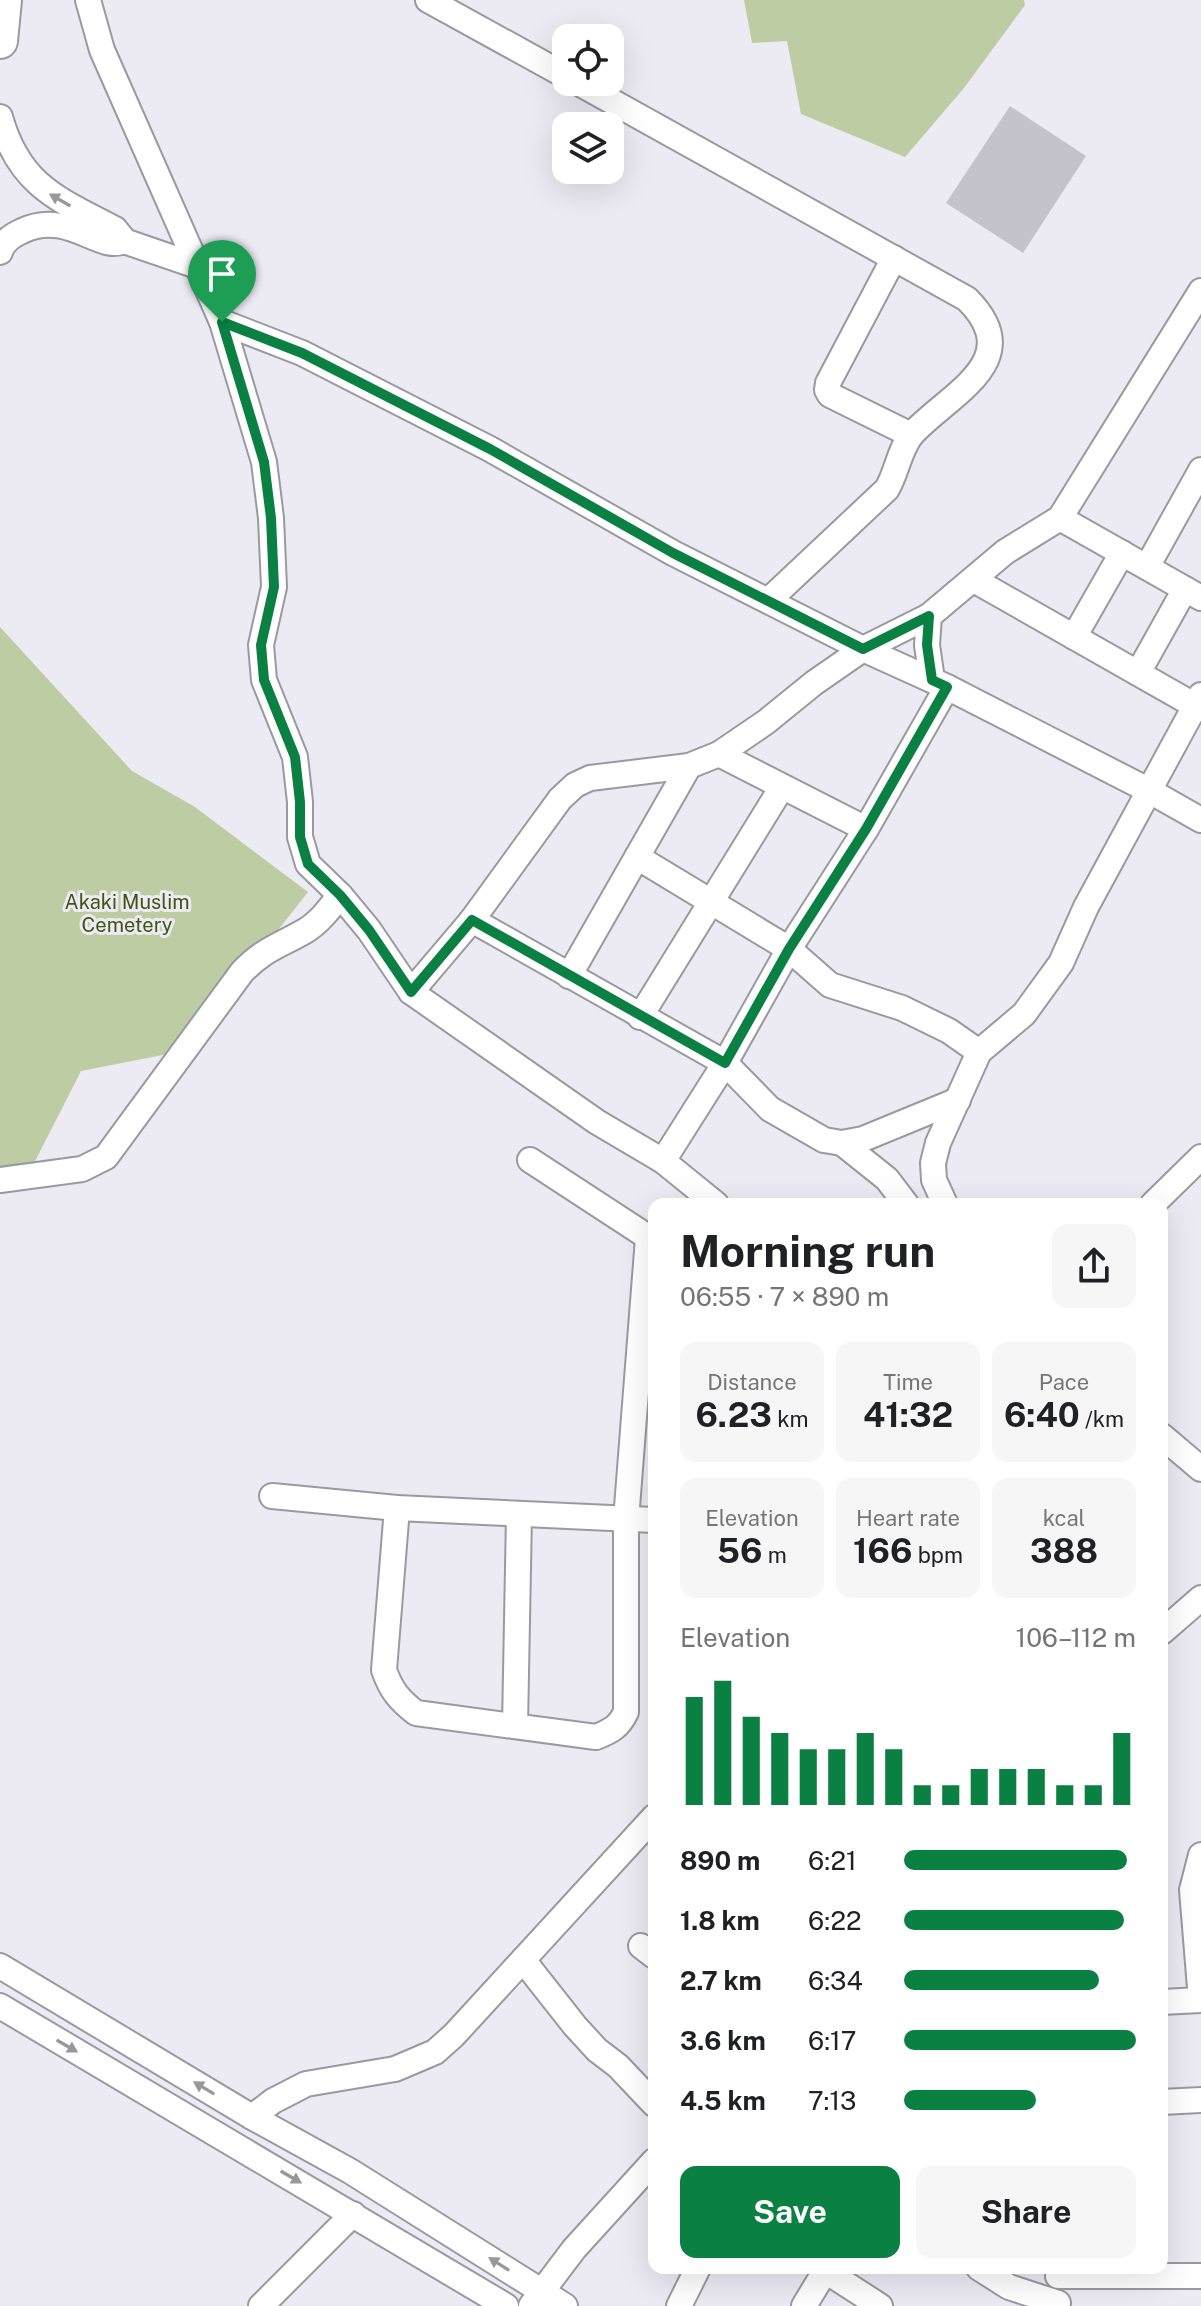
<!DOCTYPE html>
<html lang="en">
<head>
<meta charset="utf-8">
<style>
  :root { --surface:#fff; --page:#f6f6f6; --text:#202124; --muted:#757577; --accent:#0b8043 }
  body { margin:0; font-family:"Public Sans",sans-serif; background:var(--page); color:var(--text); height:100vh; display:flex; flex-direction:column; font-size:30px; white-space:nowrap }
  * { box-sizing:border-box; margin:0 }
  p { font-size:26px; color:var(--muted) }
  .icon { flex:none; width:44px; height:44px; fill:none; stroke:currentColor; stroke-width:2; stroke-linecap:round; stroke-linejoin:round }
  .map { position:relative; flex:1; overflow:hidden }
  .details { position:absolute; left:648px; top:1198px; width:520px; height:1076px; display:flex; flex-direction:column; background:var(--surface); border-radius:16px; box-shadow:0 8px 32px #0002 }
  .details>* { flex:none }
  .controls { position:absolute; left:552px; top:24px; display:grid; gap:16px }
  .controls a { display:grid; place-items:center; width:72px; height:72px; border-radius:16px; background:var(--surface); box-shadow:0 8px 32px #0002; font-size:40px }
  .pin { position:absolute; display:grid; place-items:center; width:68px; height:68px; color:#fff; margin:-82px -34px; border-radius:50% 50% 50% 0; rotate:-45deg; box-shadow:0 0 8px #0007 }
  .pin .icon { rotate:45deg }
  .round { display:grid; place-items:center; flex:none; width:84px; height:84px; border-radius:16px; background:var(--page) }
  .overview { display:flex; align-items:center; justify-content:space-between; height:136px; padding:0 32px }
  h1 { font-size:44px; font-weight:700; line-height:60px }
  .figures { display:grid; grid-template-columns:repeat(3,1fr); gap:12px; height:136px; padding:8px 32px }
  .figures div { display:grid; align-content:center; border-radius:16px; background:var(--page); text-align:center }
  .figures b { font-size:34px; font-weight:700 }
  .figures small { font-size:22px; font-weight:400 }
  .figures p { font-size:22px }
  .chart { height:224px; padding:16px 32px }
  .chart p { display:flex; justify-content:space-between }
  .chart svg { width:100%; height:144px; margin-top:8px; stroke:var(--accent); stroke-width:6 }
  .action { display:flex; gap:16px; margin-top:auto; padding:16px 32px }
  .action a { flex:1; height:92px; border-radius:16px; background:var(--accent); color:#fff; font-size:32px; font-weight:700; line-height:92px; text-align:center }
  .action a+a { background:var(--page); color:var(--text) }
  ul { padding:0 32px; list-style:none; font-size:26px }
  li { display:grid; grid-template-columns:128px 96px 1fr; align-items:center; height:60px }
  li i { height:20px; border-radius:10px; background:var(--accent) }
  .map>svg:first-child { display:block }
  .green { fill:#bdcca2 }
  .building { fill:#c4c3cb }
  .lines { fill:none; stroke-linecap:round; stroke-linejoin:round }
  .minor-casing { stroke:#9a99a1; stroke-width:28 }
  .highway-casing { stroke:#9a99a1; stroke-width:38 }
  .minor { stroke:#fff; stroke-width:24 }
  .highway { stroke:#fff; stroke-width:34 }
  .oneway { fill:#98989a }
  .route-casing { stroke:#fff; stroke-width:16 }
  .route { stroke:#0b8043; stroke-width:10 }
  .labels { text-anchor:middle; stroke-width:6; stroke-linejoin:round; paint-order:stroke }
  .park-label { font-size:20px; fill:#435412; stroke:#ecebf4 }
</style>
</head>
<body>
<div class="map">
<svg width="1201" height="2306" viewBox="0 0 1201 2306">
  <rect width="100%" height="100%" fill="#ecebf4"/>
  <g class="green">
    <polygon points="744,0 1024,0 1025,5 964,88 905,157 801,114 787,41 752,43"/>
    <polygon points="0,627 132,771 195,807 308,892 183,1051 81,1071 27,1177 0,1194"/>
  </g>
  <polygon class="building" points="1010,106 1086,156 1023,253 946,203"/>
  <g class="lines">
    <g class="minor-casing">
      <g id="minor">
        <polyline points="88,0 102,50 222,322 264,462 271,518 274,587 261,645 264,680 295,757 300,802 300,837 308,864 340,895 369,930 411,992 597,1122 663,1161 716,1204"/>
        <polyline points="428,0 566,76"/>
        <path d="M577,82L967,299C1028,360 952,392 913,433C900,447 897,472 887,489L769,600"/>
        <path d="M0,117C19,185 57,199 115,229L123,239"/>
        <path d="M0,252C3,242 13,235 22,231C68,209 100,253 124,241L197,266"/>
        <polyline points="894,258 828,383 827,390 830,395 911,435"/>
        <polyline points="222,322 302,353 490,449 673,553 863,649 947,687 1148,790 1201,820"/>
        <polyline points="1060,518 1201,598"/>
        <polyline points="1147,567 1201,470"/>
        <polyline points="974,580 1201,709"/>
        <polyline points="929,616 927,645 932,680"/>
        <polyline points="1074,637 1122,553"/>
        <polyline points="1138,673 1185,589"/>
        <polyline points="719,754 866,829"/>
        <polyline points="637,857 789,949 830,985 902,1008 949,1031 979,1052"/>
        <polyline points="472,920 725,1063 770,1109 824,1140 842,1143 863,1139 958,1100"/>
        <polyline points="569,976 689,766"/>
        <polyline points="411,992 472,920 560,799 575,785 590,778 689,766 719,754 766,722 814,683 863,649 929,616 1005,552 1060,518 1201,291"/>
        <polyline points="640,1017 782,787"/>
        <polyline points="842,1143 887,1179 906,1204"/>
        <polyline points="530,1160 654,1241"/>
        <polyline points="663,1161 725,1063 789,949 866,829 947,687"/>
        <path d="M0,1180L82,1169L106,1157L242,972C264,949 279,946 305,931C320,922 330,908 340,895"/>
        <polyline points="945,1204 934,1180 933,1163 938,1143 979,1052 1024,1014 1061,963 1086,907 1201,695"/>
        <polyline points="1153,1204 1201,1157"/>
        <polyline points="1162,1436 1201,1469"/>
        <polyline points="272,1496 397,1508 654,1520"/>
        <path d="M397,1508L384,1670C391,1690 399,1700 416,1713L596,1737C611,1731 619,1727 626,1712V1520L648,1238"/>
        <polyline points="1162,1632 1201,1598"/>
        <polyline points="515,1726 519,1515"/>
        <polyline points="641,1946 654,1956"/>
        <polyline points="523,1960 575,2026 597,2050 618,2066 654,2104"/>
        <polyline points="0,1966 252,2117 350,2171 565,2306"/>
        <polyline points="1201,2000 1192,1890 1201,1855"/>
        <polyline points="1162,2002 1201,2000"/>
        <polyline points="0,2006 506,2306"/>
        <polyline points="1162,2102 1201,2100"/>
        <polyline points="252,2117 273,2101 306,2084 395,2069 435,2052 454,2035 654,1817"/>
        <polyline points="821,2268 880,2306"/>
        <polyline points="979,2268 1009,2287 1058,2303"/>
        <polyline points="1058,2276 1201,2276"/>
        <polyline points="261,2306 353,2214"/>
        <polyline points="531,2306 574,2249 654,2161"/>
        <polyline points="679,2306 698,2268"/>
        <polyline points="804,2306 827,2268"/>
      </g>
    </g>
    <g class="highway-casing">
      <polyline id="highway" points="0,41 4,0"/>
    </g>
    <use href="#minor" class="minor"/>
    <use href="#highway" class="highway"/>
  </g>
  <defs><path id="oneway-solid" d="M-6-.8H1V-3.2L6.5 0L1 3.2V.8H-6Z" transform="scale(2)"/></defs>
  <g class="oneway">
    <use href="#oneway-solid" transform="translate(60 200) rotate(-150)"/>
    <use href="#oneway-solid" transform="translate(67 2046) rotate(30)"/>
    <use href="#oneway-solid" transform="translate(204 2088) rotate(-149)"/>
    <use href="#oneway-solid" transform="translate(291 2177) rotate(30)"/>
    <use href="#oneway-solid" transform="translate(499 2264) rotate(-148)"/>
  </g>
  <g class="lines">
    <g class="route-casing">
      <polygon id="route" points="222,322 302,353 490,449 673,553 863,649 929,616 927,645 932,680 947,687 866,829 789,949 725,1063 472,920 411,992 369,930 340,895 308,864 300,837 300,802 295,757 264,680 261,645 274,587 271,518 264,462"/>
    </g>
    <use href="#route" class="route"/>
  </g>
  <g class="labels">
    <g class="park-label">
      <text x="127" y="909">Akaki Muslim<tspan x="127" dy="23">Cemetery</tspan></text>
    </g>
  </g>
</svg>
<div class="controls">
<a><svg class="icon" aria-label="locate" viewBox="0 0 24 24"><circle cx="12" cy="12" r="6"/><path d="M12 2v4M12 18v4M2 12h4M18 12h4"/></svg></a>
<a><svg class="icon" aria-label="layers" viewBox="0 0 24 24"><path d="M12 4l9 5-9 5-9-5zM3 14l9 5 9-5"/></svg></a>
</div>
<div class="pin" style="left:222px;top:322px;background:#1e9e55"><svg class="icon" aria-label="arrive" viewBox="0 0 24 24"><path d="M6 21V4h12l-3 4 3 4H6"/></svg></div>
<section class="details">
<div class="overview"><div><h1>Morning run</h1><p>06:55 · 7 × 890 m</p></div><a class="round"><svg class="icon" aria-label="share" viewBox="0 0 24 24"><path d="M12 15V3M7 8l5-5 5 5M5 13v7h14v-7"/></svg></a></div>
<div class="figures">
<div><p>Distance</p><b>6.23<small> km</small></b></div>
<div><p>Time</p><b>41:32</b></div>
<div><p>Pace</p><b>6:40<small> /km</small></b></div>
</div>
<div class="figures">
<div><p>Elevation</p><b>56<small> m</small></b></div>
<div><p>Heart rate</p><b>166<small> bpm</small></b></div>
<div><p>kcal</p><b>388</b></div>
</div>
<div class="chart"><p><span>Elevation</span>106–112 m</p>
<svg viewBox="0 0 160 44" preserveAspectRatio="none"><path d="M5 44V11M15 44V6M25 44V17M35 44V22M45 44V27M55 44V27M65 44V22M75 44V27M85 44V38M95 44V38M105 44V33M115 44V33M125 44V33M135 44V38M145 44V38M155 44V22"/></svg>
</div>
<ul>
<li><b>890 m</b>6:21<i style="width:96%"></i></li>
<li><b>1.8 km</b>6:22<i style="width:95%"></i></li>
<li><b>2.7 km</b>6:34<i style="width:84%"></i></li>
<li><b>3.6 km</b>6:17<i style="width:100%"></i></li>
<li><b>4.5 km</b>7:13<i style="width:57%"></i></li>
</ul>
<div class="action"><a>Save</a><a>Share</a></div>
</section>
</div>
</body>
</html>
